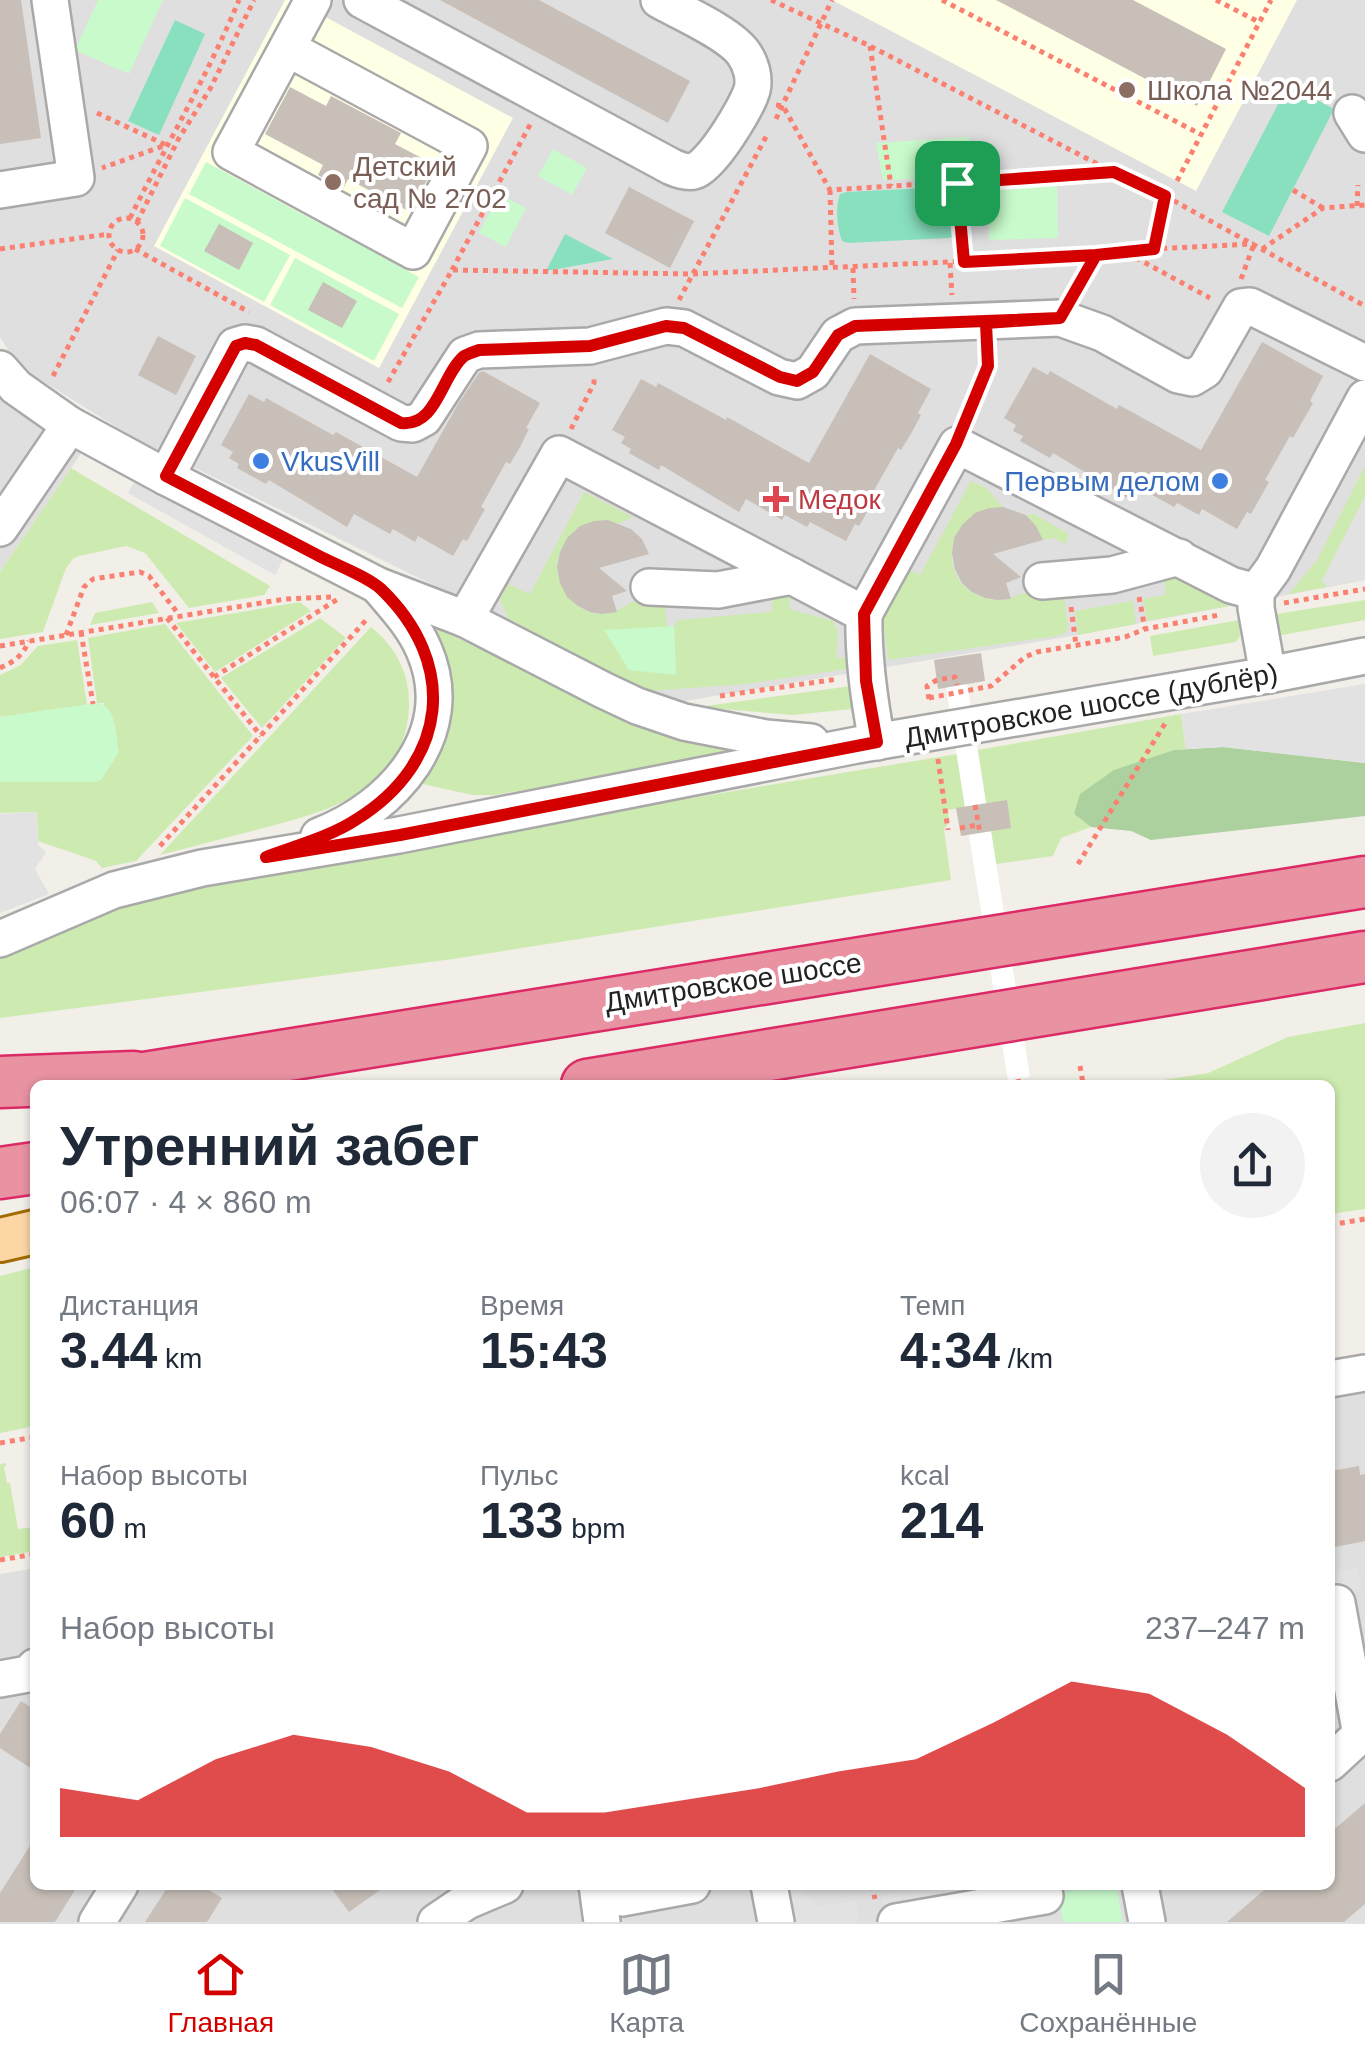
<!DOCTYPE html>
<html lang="ru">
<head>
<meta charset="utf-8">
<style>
  :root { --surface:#fff; --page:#f2f2f3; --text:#1f2937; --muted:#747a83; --line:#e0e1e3; --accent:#d40000 }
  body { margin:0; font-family:Arial,sans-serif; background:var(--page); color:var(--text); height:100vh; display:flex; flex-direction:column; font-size:38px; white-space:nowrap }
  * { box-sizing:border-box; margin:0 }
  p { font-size:32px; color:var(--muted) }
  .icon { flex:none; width:55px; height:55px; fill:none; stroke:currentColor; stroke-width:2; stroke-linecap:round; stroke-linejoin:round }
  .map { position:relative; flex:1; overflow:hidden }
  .side { position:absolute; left:30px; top:1080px; width:1305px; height:810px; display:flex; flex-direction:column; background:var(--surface); border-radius:15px; box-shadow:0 2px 8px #0004 }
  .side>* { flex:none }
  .pin { position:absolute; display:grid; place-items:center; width:85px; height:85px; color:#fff; margin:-42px; border-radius:20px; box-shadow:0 5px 15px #0006 }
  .round { display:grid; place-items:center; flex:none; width:105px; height:105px; border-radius:52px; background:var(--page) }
  .head { display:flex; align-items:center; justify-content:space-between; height:170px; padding:0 30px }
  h1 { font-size:55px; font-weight:700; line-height:75px }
  .metrics { display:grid; grid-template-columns:repeat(3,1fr); gap:15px; height:170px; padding:10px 30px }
  .metrics div { display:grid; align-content:center }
  .metrics b { font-size:50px; font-weight:700 }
  .metrics small { font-size:28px; font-weight:400 }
  .metrics p { font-size:28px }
  .chart { height:280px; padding:20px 30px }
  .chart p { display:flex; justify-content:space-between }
  .chart svg { width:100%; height:180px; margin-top:10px; fill:var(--accent); opacity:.7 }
  .tab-bar { display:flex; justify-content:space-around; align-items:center; height:140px; border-top:2px solid var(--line); background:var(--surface); font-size:28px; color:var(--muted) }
  .tab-bar a { display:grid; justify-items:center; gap:5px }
  .tab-bar .selected { color:var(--accent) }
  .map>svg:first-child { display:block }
  .residential { fill:#e0dfdf }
  .education { fill:#ffffe5 }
  .grass { fill:#cdebb0 }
  .forest { fill:#add19e }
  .park { fill:#c8facc }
  .pitch { fill:#88e0be }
  .parking { fill:#e2e2e2 }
  .pier { fill:#fff }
  .building { fill:#c7bfb8 }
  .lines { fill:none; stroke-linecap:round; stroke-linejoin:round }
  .minor-casing { stroke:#a9a9a9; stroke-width:40 }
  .major-casing { stroke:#a06b00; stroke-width:48 }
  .highway-casing { stroke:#dc2a67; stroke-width:55 }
  .path { stroke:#fa8072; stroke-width:5; stroke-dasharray:5 5; stroke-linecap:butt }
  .minor { stroke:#fff; stroke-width:35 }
  .major { stroke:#fcd6a4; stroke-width:42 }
  .highway { stroke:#e892a2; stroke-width:50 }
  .route-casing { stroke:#fff; stroke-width:20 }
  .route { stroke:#d40000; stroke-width:12 }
  .education-dot { fill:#8d6e63; stroke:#fff; stroke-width:4 }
  .shop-dot { fill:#3f7fe0; stroke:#fff; stroke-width:4 }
  .health-dot { fill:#e0444e; stroke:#fff; stroke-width:4 }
  .labels { text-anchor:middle; stroke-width:8; stroke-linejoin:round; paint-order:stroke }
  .education-label { font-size:28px; fill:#785e54; stroke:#fff; text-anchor:start }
  .shop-label { font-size:28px; fill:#366cbe; stroke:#fff; text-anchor:start }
  .health-label { font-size:28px; fill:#be3a42; stroke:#fff; text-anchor:start }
  .street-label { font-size:28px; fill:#222; stroke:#fff }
</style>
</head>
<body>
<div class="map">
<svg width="1365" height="1922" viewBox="0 0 1365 1922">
  <rect width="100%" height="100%" fill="#f2efe9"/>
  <g class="residential">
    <polygon points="0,0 1365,0 1365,580 1078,635 673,703 136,439 18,366 0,337"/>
    <polygon points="0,394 20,414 82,452 0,572"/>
    <polygon points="1365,1385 1365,1922 0,1922 0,1574 35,1568 35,1885 1330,1885 1330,1392"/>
  </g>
  <g class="education">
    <polygon points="285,0 294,0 513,118 379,368 154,246"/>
    <polygon points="832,0 1297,0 1196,191"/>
  </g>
  <g class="grass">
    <polygon points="1365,466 1365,496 1322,581 1327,587 1289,594 1317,560"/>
    <polygon points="71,468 270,586 264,595 189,608 145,553 126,546 79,556 73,559 66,568 43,632 0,639 0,572"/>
    <path d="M971,481L985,487L1003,507C946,510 932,581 985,598C1002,604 1015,595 1031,591C1041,589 1053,589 1063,587L1068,628L1065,633L1057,636L888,660L883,621L908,569L920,575Z"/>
    <path d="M584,492L633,517C631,518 621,523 619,523C614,523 609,521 604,522C572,531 545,551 563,588C569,602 583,612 599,614C615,615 621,607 634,601C643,596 655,597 664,597L667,626H674L677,620L771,612L776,585L792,589L789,609L833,621L838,632L836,658L849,657L853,668L746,684L648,691L511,623L500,600L508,584L530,594Z"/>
    <polygon points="1034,514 1069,534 1065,544 1053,538 1043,540 1036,526 1026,515"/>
    <polygon points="1169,573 1220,595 1229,606 1147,621 1143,599 1166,595 1164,578"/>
    <polygon points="1365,600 1365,620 1282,635 1275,631 1270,615"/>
    <polygon points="1133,601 1136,624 1078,635 1075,611"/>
    <polygon points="152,602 159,613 90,625 95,613"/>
    <polygon points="300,602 311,611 215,672 176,623"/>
    <polygon points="320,618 346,638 262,728 221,678"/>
    <polygon points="1239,620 1240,636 1236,642 1153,656 1150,636"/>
    <polygon points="165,624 253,736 136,861 102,868 96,861 38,841 37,812 0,813 0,782 95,782 102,779 104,703 97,703 88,638"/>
    <polygon points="430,625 610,711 769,749 494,795 472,795 414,782 448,673 439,640"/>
    <path d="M371,627C396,647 410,674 409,706C406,791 331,810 264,828C229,837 195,846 160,855Z"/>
    <polygon points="77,640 87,705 0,717 0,675 21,665 38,646"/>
    <polygon points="851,686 853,709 792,715 699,707"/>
    <polygon points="1181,714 1186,749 1174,750 1074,814 1091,827 1061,838 1053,856 996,864 991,831 1007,801 986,803 978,750"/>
    <polygon points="957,754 965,807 948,810 949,823 944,829 951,880 453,959 0,1018 0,948 115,902 552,821"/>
    <polygon points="1365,1023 1365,1209 1330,1214 1330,1085 1132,1085 1208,1073 1288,1037"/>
    <polygon points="35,1267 35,1426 0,1433 0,1276"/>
    <polygon points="6,1463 6,1466 4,1467 7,1483 10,1483 18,1529 35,1527 35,1551 0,1557 0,1464"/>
  </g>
  <polygon class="forest" points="1223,747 1365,763 1365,816 1151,840 1131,831 1091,827 1074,814 1080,794 1114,770 1174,750"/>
  <g class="park">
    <polygon points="98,0 163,0 129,74 75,50"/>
    <polygon points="970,137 959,178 883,180 876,143"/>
    <polygon points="553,149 587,168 572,195 538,176"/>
    <polygon points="206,162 419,277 402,308 189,194"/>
    <polygon points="1057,177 1058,238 989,240 988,179"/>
    <polygon points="499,194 526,208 506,247 479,233"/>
    <polygon points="185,198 290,255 264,302 160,246"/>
    <polygon points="295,258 399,314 374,361 270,305"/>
    <polygon points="674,626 676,675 629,670 604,630"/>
    <path d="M97,703C117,706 115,734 119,752L102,779L95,782H0V717Z"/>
    <polygon points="1102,1885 1116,1885 1123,1922 1063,1922 1058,1893"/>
  </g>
  <g class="pitch">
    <polygon points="175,20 205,34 159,135 128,121"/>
    <polygon points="1288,85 1334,109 1269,236 1222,212"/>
    <path d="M946,187L952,189C958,201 960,223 955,236L949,238L848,243L842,241C837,228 835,207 840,194L846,192Z"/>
    <polygon points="565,234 613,259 546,271"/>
  </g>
  <g class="parking">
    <polygon points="140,472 286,554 275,575 128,493"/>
    <polygon points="1365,496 1365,580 1327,587 1322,581"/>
    <polygon points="1365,684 1365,763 1223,747 1186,749 1181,714"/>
    <polygon points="37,812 38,845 46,852 35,869 49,894 0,913 0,814"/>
    <polygon points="1358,1568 1362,1589 1330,1595 1330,1573"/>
    <polygon points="1330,1647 1356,1729 1330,1751"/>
    <polygon points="776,1885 802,1885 806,1897 819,1906 856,1901 860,1922 794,1922 790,1919"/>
    <polygon points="942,1885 995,1885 998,1897 886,1917 882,1896"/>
  </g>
  <g class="pier">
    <polygon points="967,684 986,803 965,807 946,687"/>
    <polygon points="991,831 1030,1077 1008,1081 969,835"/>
  </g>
  <g class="building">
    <polygon points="0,0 21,0 41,138 0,144"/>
    <polygon points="440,0 539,0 690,81 668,123"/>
    <polygon points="996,0 1133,0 1226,49 1197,106"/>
    <polygon points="290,87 326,106 331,96 401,133 395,144 435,165 410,212 348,179 343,189 318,175 323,165 265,134"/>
    <polygon points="629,187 694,221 670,268 605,233"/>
    <polygon points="219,224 253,243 239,270 204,251"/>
    <polygon points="323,282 357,301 342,328 308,310"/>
    <polygon points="158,336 196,356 176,395 138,375"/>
    <polygon points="1262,342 1323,376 1310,401 1313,403 1293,438 1290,436 1265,480 1269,482 1251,514 1247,512 1237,529 1202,509 1199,515 1177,503 1174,507 1138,487 1131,500 1053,453 1050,458 1020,441 1023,436 1013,431 1016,425 1004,418 1033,367 1048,375 1050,371 1117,409 1119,405 1201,450"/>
    <polygon points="870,354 931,389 918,413 921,415 912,432 901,450 898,448 873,492 877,495 859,526 855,524 846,541 810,522 807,527 785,515 782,520 746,499 739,512 661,465 659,470 629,453 631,449 621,443 625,437 612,430 641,379 656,387 658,383 726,420 727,417 809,463"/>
    <polygon points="483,371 540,403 526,428 529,429 520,447 510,464 506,462 481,507 485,509 467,541 463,539 453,556 418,536 415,542 393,529 390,534 354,514 347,527 269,480 266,484 237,468 239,464 229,458 233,452 221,445 249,394 264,402 266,398 333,435 336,432 417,477 458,404 479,373"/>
    <polygon points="1003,507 1026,515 1036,526 1043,540 993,554 1021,577 1006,583 1011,599 997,600 985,598 972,592 962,583 955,569 952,553 954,538 962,525 975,513 989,508"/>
    <polygon points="608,520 631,529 642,539 649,554 599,568 627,591 612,596 617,612 602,614 590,612 578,606 567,597 560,583 557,567 560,552 567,538 580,526 594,521"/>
    <polygon points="981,653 985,681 938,689 934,660"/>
    <polygon points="1007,800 1011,828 961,836 956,808"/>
    <polygon points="1359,1466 1360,1475 1365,1474 1365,1541 1330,1548 1330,1471"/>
    <polygon points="21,1701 35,1710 35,1771 0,1748 0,1734"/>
    <polygon points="1365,1803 1365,1904 1344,1922 1227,1922 1270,1885 1330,1885 1330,1833"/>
    <polygon points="35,1838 35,1885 78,1885 55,1922 0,1922 0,1893"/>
    <polygon points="169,1885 201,1885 222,1898 207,1922 145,1922"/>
    <polygon points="329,1885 387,1885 349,1912"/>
  </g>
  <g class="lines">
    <g class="minor-casing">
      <g id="minor">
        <path d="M362,0L672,167C679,170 687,173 694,171C711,167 747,107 752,90C755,78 751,64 744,54C731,34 681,12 659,0"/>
        <polyline points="287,48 469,146 413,251 231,152 313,0"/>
        <polyline points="1352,113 1365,134"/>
        <polyline points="0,190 76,178 50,0"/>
        <polyline points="0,369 16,387 70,425 166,477 379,586 465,619 603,690 637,706 684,722 766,738 811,742"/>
        <polyline points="166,477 235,346 245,343 256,345 401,423 413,424 424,418 465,355 479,350 590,346 666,326 684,328 779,377 797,381 813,372 838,335 855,326 1060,318 1102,333 1178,375 1192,378 1205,370 1241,307 1250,306 1365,363"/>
        <polyline points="0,528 70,425"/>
        <polyline points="1042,581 1112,575 1179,557"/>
        <polyline points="649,587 718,590 792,576"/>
        <path d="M864,614C863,658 869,699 877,742"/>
        <polyline points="465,619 559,454 864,614 957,445 1231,585 1256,592"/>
        <polyline points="1268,675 1256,608 1256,592 1273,569 1365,398"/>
        <path d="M319,836C393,808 460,733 424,650C414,626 396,607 379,587"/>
        <polyline points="0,939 114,890 202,868 399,835 857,745 1268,675 1365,656"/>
        <polyline points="1330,1379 1365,1373"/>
        <polyline points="0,1679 28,1674 35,1667"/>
        <polyline points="1330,1763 1357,1738 1360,1730 1337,1603"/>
        <polyline points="597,1885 602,1922"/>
        <polyline points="769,1885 776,1922"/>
        <polyline points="1140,1885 1147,1922"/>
        <polyline points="622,1898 692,1885"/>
        <polyline points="97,1922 120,1885"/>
        <polyline points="436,1922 467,1901 505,1885"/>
        <polyline points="896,1922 1045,1896"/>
      </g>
    </g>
    <g class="major-casing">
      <polyline id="major" points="0,1240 35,1232"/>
    </g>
    <g class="highway-casing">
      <g id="highway">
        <polyline points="0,1082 134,1077"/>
        <polyline points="101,1085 1365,882"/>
        <polyline points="587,1085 1365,957"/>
        <polyline points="0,1173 35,1168"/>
      </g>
    </g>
    <g class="path">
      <polyline points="771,0 870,46 1113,172 1165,196 1365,306"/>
      <polyline points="942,0 1200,134"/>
      <polyline points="1216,0 1259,22"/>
      <polyline points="870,46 891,186"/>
      <polyline points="776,105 783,106 830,190 1111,172"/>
      <polyline points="97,113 166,145 102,168"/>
      <polyline points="776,119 832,0"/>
      <polyline points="1177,181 1271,0"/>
      <polyline points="957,183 964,262"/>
      <polyline points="830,190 832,269"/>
      <polyline points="1293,190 1323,208"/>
      <polyline points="1357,206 1358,185"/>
      <path d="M130,218C166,145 208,75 239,0"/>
      <circle cx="126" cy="235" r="17"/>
      <polyline points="137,222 179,138 210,89 254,0"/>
      <polyline points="0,249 109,234"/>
      <polyline points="135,249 249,312"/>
      <polyline points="1154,249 1165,196"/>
      <polyline points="1262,249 1323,208 1365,205"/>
      <polyline points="1127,253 1210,298"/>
      <polyline points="950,263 952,295"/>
      <polyline points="853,268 854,299"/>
      <polyline points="452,270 531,123"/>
      <polyline points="1241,279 1254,244"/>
      <polyline points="1073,293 1096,256"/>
      <polyline points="679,300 768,133"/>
      <polyline points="53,376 118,250"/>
      <polyline points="388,382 452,270 692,274 1096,255 1154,249 1254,244"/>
      <polyline points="967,419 988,366 987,349"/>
      <polyline points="571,429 594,383 594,376"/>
      <polyline points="1139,597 1145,629"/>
      <polyline points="1284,603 1365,589"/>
      <polyline points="1071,607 1076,645"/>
      <polyline points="167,618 261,736"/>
      <polyline points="81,632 93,704"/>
      <polyline points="66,635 84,587 93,579 140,572 149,576 180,616"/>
      <polyline points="0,646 285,599 331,597"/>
      <path d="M0,668C14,662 23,655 29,641"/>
      <polyline points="214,677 338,599"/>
      <polyline points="720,696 838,679"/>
      <polyline points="929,698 991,686 1025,657 1037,652 1125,637 1145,629 1219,615"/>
      <polyline points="929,699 927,686 937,680 955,677 957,685"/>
      <polyline points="938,759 948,830"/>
      <polyline points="975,805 980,833"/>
      <polyline points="960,828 978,825"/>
      <polyline points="160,846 368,618"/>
      <polyline points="1078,864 1166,722"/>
      <polyline points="1080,1066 1083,1083"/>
      <polyline points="1018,1079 1019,1085"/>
      <polyline points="1060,1085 1083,1082"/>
      <polyline points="1330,1225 1365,1219"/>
      <polyline points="0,1443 35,1437"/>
      <polyline points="0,1560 35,1554"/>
      <polyline points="872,1885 875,1899"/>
    </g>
    <use href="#minor" class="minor"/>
    <use href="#major" class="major"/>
    <use href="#highway" class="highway"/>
  </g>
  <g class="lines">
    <g class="route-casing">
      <path id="route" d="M957,183L964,262L1096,255L1060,318L855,326L838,335L813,372L797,381L780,377L684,328L666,326L590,346L479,350C476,351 466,355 464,356C441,376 437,427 401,423L256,345L245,343L236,346L166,476C218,503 270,530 321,557C339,566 368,577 381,589C459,664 448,762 357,819C330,837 295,846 266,857L400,835L877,742L866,681L864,614L956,444L988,366L986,323L1060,318L1096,255L1154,249L1165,196L1114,172L957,183"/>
    </g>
    <use href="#route" class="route"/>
  </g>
  <g class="education-dot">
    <circle cx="1127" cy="90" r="10"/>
    <circle cx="333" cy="182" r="10"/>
  </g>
  <g class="shop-dot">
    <circle cx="261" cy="461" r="10"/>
    <circle cx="1220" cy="481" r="10"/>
  </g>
  <path class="health-dot" d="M771 484h10v10h10v10h-10v10h-10v-10h-10v-10h10z"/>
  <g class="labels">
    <g class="education-label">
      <text x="1147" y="100">Школа №2044</text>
      <text x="353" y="176">Детский<tspan x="353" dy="32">сад № 2702</tspan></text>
    </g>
    <g class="shop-label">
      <text x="281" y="471">VkusVill</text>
      <text x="1200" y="491" text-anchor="end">Первым делом</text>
    </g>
    <g class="health-label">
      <text x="798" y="509">Медок</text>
    </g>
    <g class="street-label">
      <text transform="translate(1091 705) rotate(-10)" y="10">Дмитровское шоссе (дублёр)</text>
      <text transform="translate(733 982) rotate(-9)" y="10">Дмитровское шоссе</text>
    </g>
  </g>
</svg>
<div class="pin" style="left:957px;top:183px;background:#1e9e55"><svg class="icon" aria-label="arrive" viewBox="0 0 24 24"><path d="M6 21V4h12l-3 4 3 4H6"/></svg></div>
<section class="side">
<div class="head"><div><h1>Утренний забег</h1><p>06:07 · 4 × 860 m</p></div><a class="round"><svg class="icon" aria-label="share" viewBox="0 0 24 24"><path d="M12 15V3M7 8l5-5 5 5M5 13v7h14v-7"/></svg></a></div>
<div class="metrics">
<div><p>Дистанция</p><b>3.44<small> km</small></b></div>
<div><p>Время</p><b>15:43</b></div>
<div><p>Темп</p><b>4:34<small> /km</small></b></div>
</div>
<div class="metrics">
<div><p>Набор высоты</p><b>60<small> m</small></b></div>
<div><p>Пульс</p><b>133<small> bpm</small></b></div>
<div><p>kcal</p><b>214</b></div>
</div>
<div class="chart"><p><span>Набор высоты</span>237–247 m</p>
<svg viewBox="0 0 160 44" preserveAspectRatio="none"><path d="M0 44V32L10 35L20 25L30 19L40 22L50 28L60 38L70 38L80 35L90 32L100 28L110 25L120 16L130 6L140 9L150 19L160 32V44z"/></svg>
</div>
</section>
</div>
<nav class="tab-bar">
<a class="selected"><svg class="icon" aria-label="home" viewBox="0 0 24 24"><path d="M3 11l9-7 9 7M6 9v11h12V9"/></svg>Главная</a>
<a><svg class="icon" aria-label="map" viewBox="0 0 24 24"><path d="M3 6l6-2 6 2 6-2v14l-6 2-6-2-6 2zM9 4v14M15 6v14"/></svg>Карта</a>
<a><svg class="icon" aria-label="saved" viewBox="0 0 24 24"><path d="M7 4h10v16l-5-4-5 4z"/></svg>Сохранённые</a>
</nav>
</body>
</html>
